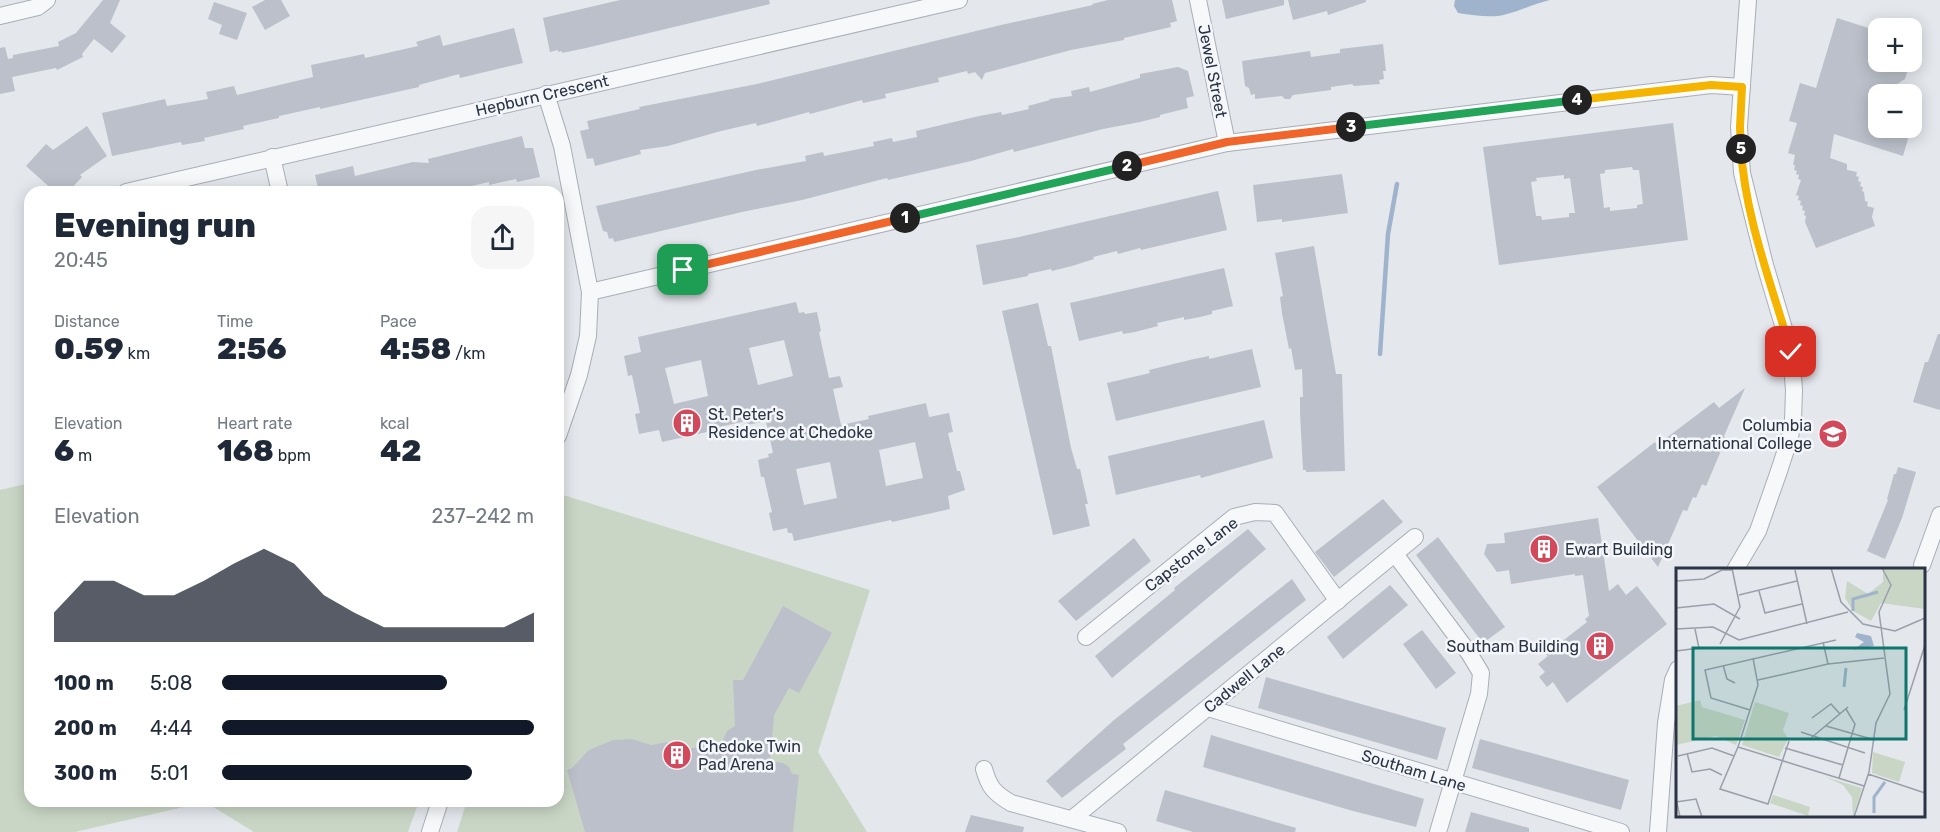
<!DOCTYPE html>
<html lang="en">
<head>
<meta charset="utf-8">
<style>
  :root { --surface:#fff; --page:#f6f6f7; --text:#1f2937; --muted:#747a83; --accent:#111827 }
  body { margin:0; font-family:Rubik,sans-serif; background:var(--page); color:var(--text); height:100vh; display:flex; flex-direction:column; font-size:22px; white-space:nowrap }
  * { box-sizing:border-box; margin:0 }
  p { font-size:20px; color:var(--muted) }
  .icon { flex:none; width:33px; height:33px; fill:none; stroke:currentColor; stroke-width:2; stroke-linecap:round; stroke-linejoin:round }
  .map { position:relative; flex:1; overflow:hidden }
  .panel { position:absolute; left:24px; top:186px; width:540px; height:621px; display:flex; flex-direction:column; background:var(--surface); border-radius:18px; box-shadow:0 3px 15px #0003 }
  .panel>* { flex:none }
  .buttons { position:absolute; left:1868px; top:18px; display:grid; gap:12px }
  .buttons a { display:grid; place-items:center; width:54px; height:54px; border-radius:12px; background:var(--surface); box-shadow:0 3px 15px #0003; font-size:30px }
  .pin { position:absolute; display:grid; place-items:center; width:51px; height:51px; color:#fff; margin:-26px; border-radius:12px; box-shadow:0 3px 9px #0006 }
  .km { position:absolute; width:30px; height:30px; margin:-15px; border-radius:50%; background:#222; color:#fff; font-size:16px; line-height:30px; text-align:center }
  .round { display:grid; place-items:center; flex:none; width:63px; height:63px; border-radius:18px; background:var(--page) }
  .overview { display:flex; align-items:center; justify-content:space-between; height:102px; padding:0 30px }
  h1 { font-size:33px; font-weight:800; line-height:45px }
  .stats { display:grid; grid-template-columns:repeat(3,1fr); gap:9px; height:102px; padding:6px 30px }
  .stats div { display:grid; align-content:center }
  .stats b { font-size:30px; font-weight:800 }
  .stats small { font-size:16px; font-weight:400 }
  .stats p { font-size:16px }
  .chart { height:168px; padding:12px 30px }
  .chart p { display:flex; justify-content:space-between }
  .chart svg { width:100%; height:108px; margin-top:6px; fill:var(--accent); opacity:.7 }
  ul { padding:0 30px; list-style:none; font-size:20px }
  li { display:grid; grid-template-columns:96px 72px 1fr; align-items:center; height:45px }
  li i { height:15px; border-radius:8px; background:var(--accent) }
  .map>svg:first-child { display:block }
  .green { fill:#c9d6c5 }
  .water { fill:#9fb4cc }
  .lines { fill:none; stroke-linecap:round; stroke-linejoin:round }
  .stream { stroke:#9fb4cc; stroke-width:4.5 }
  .building { fill:#bbc0ca; fill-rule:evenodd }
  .minor-casing { stroke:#a9aeb7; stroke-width:18 }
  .minor { stroke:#f7f8fa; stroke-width:16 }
  .split-1-casing { stroke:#fff; stroke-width:12 }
  .split-2-casing { stroke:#fff; stroke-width:12 }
  .split-3-casing { stroke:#fff; stroke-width:12 }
  .split-4-casing { stroke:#fff; stroke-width:12 }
  .split-5-casing { stroke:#fff; stroke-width:12 }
  .split-6-casing { stroke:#fff; stroke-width:12 }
  .split-1 { stroke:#f0652b; stroke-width:8 }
  .split-2 { stroke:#22a559; stroke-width:8 }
  .split-3 { stroke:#f0652b; stroke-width:8 }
  .split-4 { stroke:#22a559; stroke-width:8 }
  .split-5 { stroke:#f5b400; stroke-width:8 }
  .split-6 { stroke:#f5b400; stroke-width:8 }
  .labels { text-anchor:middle; stroke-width:5; stroke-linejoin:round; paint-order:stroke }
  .street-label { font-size:16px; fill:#2b3445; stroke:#f4f6f9 }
  .poi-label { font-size:16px; fill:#2b3445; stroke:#f4f6f9; text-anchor:start }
  .inset-river { fill:none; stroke:#9fb4cc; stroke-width:3 }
  .inset-road { fill:none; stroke:#9a9fa9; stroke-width:1.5 }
  .view { fill:#0f766e; fill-opacity:0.15; stroke:#0f766e; stroke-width:3 }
  .inset-edge { fill:none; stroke:#2b3445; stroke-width:3 }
</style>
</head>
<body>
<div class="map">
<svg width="1940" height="832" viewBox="0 0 1940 832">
  <rect width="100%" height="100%" fill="#e4e7ec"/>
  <g class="green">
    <polygon points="30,483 30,801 419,801 408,832 254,832 205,802 75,832 0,832 0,490"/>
    <polygon points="563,495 870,590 818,752 867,832 457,832 467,801 558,801 558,510"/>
  </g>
  <path class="water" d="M1455,0H1550C1533,4 1513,14 1498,16C1485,17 1471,15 1458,13L1454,6Z"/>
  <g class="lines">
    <polyline class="stream" points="1380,354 1388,234 1397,184"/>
  </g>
  <g class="building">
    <polygon points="103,0 120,0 110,23 126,36 112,53 94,39 82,54 83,57 57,70 56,68 12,77 15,91 0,94 0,48 5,47 8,59 13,58 13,55 59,46 58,42 76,33"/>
    <polygon points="265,0 281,0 290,16 265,30 252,7"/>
    <polygon points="620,0 769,0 770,4 586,48 562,53 562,51 558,52 558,50 550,52 543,18"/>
    <polygon points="1108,0 1172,0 1177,21 1170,23 1171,27 1124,38 1124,40 1071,50 985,73 982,80 975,72 968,74 967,71 938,78 939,82 885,94 886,98 863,103 862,100 810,114 809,112 757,126 756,123 721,131 668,146 640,150 641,154 595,166 593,158 587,159 580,131 589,129 587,121 640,109 639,107 757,84 1001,25 1093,5 1092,4"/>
    <polygon points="1222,0 1284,0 1284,5 1226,19"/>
    <polygon points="1288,0 1366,0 1366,2 1328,15 1327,11 1293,20"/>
    <polygon points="214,2 247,13 237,40 219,34 222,25 208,19"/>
    <polygon points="1837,18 1878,31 1878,62 1910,62 1905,79 1894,86 1892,94 1878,94 1878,128 1911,128 1903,156 1834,134 1830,158 1847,164 1847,170 1857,172 1856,176 1859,177 1858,181 1861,182 1860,186 1863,187 1862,191 1864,192 1865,201 1868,202 1867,206 1874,208 1872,217 1875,226 1816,248 1805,222 1806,216 1804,215 1805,211 1802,210 1803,206 1800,205 1801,201 1798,200 1799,196 1796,195 1801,180 1798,179 1799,175 1796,174 1797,171 1794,170 1795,165 1793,165 1795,155 1788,153 1797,123 1789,121 1800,83 1816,88"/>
    <polygon points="514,28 523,63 460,78 459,74 419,85 419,87 320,109 320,107 279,116 279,118 243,126 244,129 204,138 205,141 182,145 181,142 112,156 102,113 165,99 167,106 208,99 206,92 234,86 237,95 313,77 311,65 364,54 365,58 418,46 416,42 440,35 443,46"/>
    <polygon points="1383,44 1386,71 1383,71 1384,79 1379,80 1380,84 1354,86 1352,84 1331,87 1331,90 1293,95 1290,99 1285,99 1282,96 1255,99 1255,94 1251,95 1249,88 1245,86 1242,61 1310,51 1311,57 1340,53 1340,49"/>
    <polygon points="1178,67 1188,71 1194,96 1186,98 1188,108 1160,115 1160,117 1140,122 1103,129 1014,152 1013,149 971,161 888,180 887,178 802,200 742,212 614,242 613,238 609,239 607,232 603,231 596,206 756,170 806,161 805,156 823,152 824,156 874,146 873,142 892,138 893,142 917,137 916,131 979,116 1001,112 1002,115 1029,109 1028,106 1050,100 1049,99 1072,96 1071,91 1089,87 1090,92 1140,78 1140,74"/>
    <path d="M1673,123L1688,240L1499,265L1483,147ZM1632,167L1633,170H1639L1643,204L1637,205V208L1610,211V207L1604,208L1600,174L1605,173V170ZM1564,175V179L1570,178L1575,213H1569V217L1542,220L1541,216H1536L1531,182L1537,181L1536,178Z"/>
    <polygon points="87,126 107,156 80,175 82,177 68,192 55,192 26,166 46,144 53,150"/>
    <polygon points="522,136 525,148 533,148 540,177 517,182 516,179 489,185 489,182 458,189 459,192 382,192 381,186 356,192 319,192 315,175 353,166 355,176 413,162 429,163 428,159"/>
    <polygon points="1342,174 1348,213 1282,222 1282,219 1257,222 1253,185"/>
    <polygon points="1218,191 1227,230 1141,250 1140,248 1118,254 1117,251 1093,257 1094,259 1072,266 1052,271 1051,269 1028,274 1028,276 983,285 976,245 1019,237"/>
    <polygon points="1314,246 1336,374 1342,374 1345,471 1306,472 1306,470 1303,470 1300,413 1300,397 1303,397 1302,369 1295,370 1291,348 1289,349 1282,313 1280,297 1283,296 1275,253"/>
    <polygon points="1224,268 1233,306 1212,311 1212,314 1200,317 1184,320 1184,317 1157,323 1158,326 1135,332 1123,334 1122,331 1079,341 1070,303"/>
    <path d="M796,302L799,313L804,312L805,314L817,312L821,331L819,332L829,378L840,376L843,387L833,389L841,425L869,419L868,416L926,403L929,417L949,413L953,432L948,433L957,471H960L965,490L948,496L950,509L892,522L891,520L794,541L792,533H788L787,528L773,531L769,513L772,512L764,477H761L758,460L769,457L768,454L773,453L766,421L747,425L746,421L719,427L720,429L662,442L659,430L639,434L635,414L640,413L632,375L628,376L624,356L641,352L638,337ZM784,340L793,376L758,385L749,348ZM701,360L708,396L674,404L665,368ZM915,442L923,478L886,486L879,450ZM830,462L837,498L804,505L796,469Z"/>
    <polygon points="1038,303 1048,346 1051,346 1071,448 1077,469 1080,469 1088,504 1085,504 1090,526 1053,535 1002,311"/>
    <polygon points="1938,334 1940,334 1940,410 1913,402 1925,362 1928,362"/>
    <polygon points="1252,349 1261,387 1116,421 1107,383 1150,373 1149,370 1194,359 1209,356 1209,359"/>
    <polygon points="1745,388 1724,436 1726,439 1706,486 1702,484 1696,498 1693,497 1687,511 1683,510 1658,567 1597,487 1655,442 1657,445 1714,402 1719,408"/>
    <polygon points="1264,420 1273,458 1201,478 1200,475 1116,495 1108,456"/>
    <polygon points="1898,467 1916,472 1902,518 1885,559 1867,551 1888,500 1887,499 1894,474 1896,474"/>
    <polygon points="1383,499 1403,522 1334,577 1315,552"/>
    <polygon points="1598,518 1609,591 1618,584 1626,595 1637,586 1667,624 1567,703 1553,682 1547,687 1539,677 1545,672 1538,664 1548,656 1546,654 1587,622 1585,619 1589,616 1583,575 1575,576 1575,574 1511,584 1509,570 1497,572 1484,554 1487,544 1505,543 1504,533"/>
    <polygon points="1248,529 1266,549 1112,678 1095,656 1175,590 1174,588"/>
    <polygon points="1438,537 1505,627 1483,643 1416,555"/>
    <polygon points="1134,538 1151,561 1076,621 1058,601"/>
    <polygon points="1292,579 1306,600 1123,744 1126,749 1062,798 1046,781 1114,720"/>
    <polygon points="1390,585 1408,605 1343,659 1327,637"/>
    <polygon points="783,606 832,633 799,693 789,688 774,715 770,761 783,763 789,767 792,774 799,775 793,832 585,832 567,770 572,768 589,750 613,740 632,739 651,745 668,742 670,753 722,742 727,731 735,726 733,680 743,680"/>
    <polygon points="1422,630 1456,673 1436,689 1403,644"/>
    <polygon points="1266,677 1446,728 1437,760 1258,708"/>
    <polygon points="1211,735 1424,799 1416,827 1353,811 1203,767"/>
    <polygon points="1480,739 1629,780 1621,810 1472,768"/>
    <polygon points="1165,790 1296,828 1295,832 1193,832 1156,821"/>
    <polygon points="1471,812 1529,828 1529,832 1465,832"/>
    <polygon points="971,815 1024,827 1023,832 965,832"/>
  </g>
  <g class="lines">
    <g class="minor-casing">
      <g id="minor">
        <polyline points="1198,0 1227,143"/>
        <polyline points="0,16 38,7 47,0"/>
        <polyline points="546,94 562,146 590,292 588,336 579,375 558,436"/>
        <polyline points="272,157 280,192"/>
        <polyline points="126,192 959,0"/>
        <polyline points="590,292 1227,143 1711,85 1742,87"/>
        <polyline points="1395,554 1469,653 1481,673 1479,694 1438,832"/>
        <polyline points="1922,565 1940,515"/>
        <polyline points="1735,570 1758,531 1779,471 1790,437 1793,421 1794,390 1791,352 1765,265 1742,173 1739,127 1748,0"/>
        <polyline points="1086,637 1234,517 1255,512 1275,513 1338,601"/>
        <polyline points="1208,708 1621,832"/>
        <path d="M984,769C989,787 994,793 1011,803L1118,832"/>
        <polyline points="1072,819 1415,537"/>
        <polyline points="430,832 440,801"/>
        <polyline points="1658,832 1666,723 1673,680 1678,669"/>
      </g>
    </g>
    <use href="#minor" class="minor"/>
  </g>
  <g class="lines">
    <g class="split-1-casing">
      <polyline id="split-1" points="683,270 905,218"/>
    </g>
    <g class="split-2-casing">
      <polyline id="split-2" points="905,218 1127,166"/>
    </g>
    <g class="split-3-casing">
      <polyline id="split-3" points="1127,166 1227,142 1351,127"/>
    </g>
    <g class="split-4-casing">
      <polyline id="split-4" points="1351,127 1577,100"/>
    </g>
    <g class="split-5-casing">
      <polyline id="split-5" points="1577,100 1711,85 1742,87 1740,127 1741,149"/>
    </g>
    <g class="split-6-casing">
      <path id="split-6" d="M1741,149C1745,218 1772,285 1791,352"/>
    </g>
    <use href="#split-1" class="split-1"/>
    <use href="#split-2" class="split-2"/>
    <use href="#split-3" class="split-3"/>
    <use href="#split-4" class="split-4"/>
    <use href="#split-5" class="split-5"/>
    <use href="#split-6" class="split-6"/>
  </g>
  <defs>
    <g id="building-disc" transform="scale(1.5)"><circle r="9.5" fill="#d1495b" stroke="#f4f6f9"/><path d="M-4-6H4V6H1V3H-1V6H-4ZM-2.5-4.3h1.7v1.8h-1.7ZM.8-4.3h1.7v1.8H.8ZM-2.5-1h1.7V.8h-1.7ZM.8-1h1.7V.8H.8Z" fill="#fff"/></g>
    <g id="school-disc" transform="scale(1.5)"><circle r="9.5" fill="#d1495b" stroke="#f4f6f9"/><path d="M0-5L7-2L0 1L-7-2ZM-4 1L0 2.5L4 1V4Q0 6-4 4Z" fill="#fff"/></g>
  </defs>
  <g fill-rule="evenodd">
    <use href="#building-disc" x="687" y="423"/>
    <use href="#school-disc" x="1833" y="434"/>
    <use href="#building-disc" x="1544" y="549"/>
    <use href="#building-disc" x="1600" y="646"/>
    <use href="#building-disc" x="677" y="755"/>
  </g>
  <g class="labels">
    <g class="street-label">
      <text transform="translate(1213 71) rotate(79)" y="6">Jewel Street</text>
      <text transform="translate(542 95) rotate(-13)" y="6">Hepburn Crescent</text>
      <text transform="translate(1191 554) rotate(-37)" y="6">Capstone Lane</text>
      <text transform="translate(1244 678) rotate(-39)" y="6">Cadwell Lane</text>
      <text transform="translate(1414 770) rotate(17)" y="6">Southam Lane</text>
    </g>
    <g class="poi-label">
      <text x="708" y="420">St. Peter's<tspan x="708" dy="18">Residence at Chedoke</tspan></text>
      <text x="1812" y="431" text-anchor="end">Columbia<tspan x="1812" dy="18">International College</tspan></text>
      <text x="1565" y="555">Ewart Building</text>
      <text x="1579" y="652" text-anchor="end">Southam Building</text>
      <text x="698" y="752">Chedoke Twin<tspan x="698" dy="18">Pad Arena</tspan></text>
    </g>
  </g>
  <g transform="translate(1676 568)">
    <rect width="249" height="249" fill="#e4e7ec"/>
    <path d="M207,0H249V41L205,35L195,53L177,43L169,30L171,13L192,26L207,14ZM24,132L26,139L69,152L60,177L40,168L0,177V138ZM79,134L113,145L107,162L112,171L103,189L66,177ZM197,184L229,194L223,214L196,205ZM149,209L186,220L177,249L176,229L167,217ZM97,227L134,239L132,248L94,235Z" fill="#c9d6c5"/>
    <path d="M181,65L195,68L198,78L177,82L188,74L179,69Z" fill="#9fb4cc"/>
    <path class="inset-river" d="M177,43V31L202,24M168,119L170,100M198,245V229L209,214"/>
    <path class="inset-road" d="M155,0L165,34L187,56L219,63L249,50M119,2L131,56M0,13L28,11L46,2H56M83,23L89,45L126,36M63,27L121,13M0,40L38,36L64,51M0,61L37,59L63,72L172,44M147,74L152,96M44,76L64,39L56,0M0,83L23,80L19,61M77,90L82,117L62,179L188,218M47,97L51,111L59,115M82,112L152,96L208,90M74,142L35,130L29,102L160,72M228,142L249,77M136,150L155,136L164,146M150,158L199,172M125,164L189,185M135,170L172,139M62,179L44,221L92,236L113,173M109,180L167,197M11,185L16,204L34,201L46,207M2,188L36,180L58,188M192,206L249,225M163,210L179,156L170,141M0,231L4,249M0,234L20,231L26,249M178,249L193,204L200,155L214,126L203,44L215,17L206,0"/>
    <path class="view" d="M17,80H230V171H17Z"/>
    <rect width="249" height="249" class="inset-edge"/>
  </g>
</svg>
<div class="buttons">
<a>+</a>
<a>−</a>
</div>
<div class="pin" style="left:683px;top:270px;background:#1e9e55"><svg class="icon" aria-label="arrive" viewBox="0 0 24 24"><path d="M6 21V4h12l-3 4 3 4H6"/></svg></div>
<div class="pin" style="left:1791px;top:352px;background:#d93025"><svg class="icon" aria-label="check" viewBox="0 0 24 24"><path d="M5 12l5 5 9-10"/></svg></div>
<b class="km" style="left:905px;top:218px">1</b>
<b class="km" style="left:1127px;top:166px">2</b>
<b class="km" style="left:1351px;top:127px">3</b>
<b class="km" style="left:1577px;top:100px">4</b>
<b class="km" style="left:1741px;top:149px">5</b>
<section class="panel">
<div class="overview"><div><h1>Evening run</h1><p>20:45</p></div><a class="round"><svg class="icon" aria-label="share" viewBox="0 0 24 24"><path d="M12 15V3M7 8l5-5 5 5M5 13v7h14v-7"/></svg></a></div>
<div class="stats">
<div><p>Distance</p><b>0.59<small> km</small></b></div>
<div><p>Time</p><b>2:56</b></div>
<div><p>Pace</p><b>4:58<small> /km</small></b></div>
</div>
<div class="stats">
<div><p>Elevation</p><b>6<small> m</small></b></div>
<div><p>Heart rate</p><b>168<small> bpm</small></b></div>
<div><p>kcal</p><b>42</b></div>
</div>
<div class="chart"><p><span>Elevation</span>237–242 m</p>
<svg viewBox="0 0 160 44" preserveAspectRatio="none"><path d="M0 44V32L10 19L20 19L30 25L40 25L50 19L60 12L70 6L80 12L90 25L100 32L110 38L120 38L130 38L140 38L150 38L160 32V44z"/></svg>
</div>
<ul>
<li><b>100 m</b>5:08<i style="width:72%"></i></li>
<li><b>200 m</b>4:44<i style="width:100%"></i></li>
<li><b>300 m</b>5:01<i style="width:80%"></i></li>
</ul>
</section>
</div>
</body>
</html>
